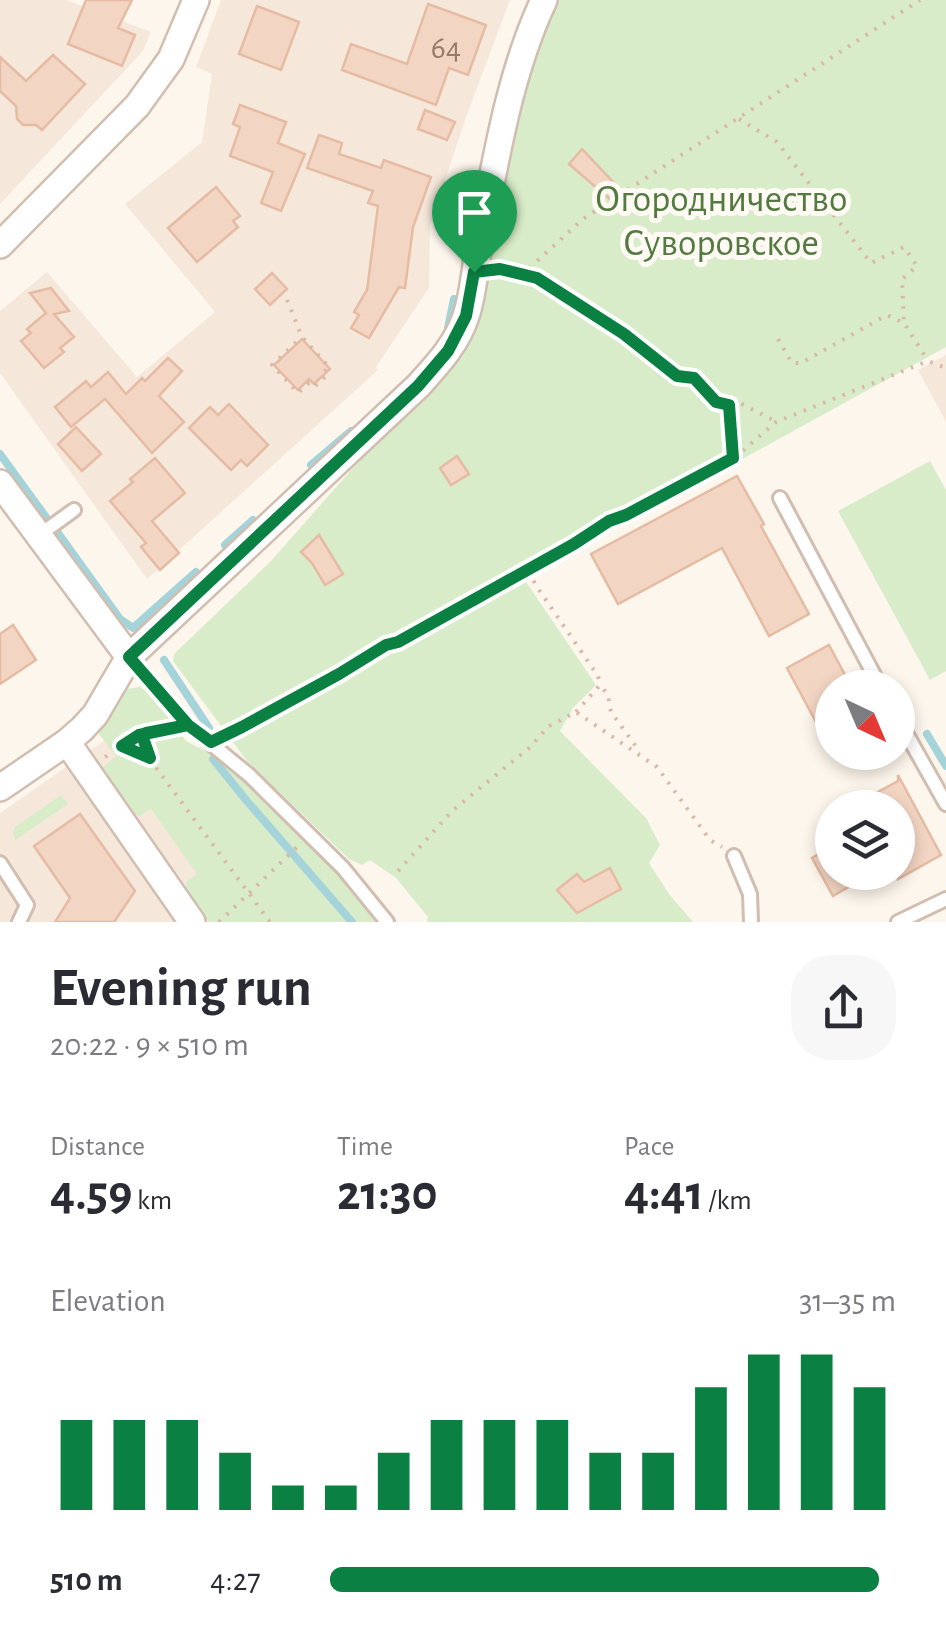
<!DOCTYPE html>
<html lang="en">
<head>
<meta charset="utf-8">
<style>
  :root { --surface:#fff; --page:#f7f7f7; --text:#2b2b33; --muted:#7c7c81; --accent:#0b8043 }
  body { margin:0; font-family:"Alegreya Sans",sans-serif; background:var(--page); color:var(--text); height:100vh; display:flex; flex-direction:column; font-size:38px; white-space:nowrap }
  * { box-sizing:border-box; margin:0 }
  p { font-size:32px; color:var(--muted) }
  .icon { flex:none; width:55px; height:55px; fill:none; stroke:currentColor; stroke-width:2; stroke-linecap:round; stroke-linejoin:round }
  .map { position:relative; height:922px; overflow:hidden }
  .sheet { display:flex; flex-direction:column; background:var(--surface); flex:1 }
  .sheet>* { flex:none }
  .needle { width:65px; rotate:136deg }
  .buttons { position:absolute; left:815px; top:670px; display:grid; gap:20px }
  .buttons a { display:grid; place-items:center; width:100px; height:100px; border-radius:50%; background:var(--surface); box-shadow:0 5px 15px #0003; font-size:50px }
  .pin { position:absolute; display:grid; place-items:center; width:85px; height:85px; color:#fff; margin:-102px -42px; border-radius:50% 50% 50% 0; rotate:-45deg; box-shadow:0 0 10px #0007 }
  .pin .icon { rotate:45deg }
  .round { display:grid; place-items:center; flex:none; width:105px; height:105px; border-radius:40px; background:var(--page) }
  .summary { display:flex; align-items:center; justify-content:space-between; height:170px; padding:0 50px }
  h1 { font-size:55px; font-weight:700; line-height:75px }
  .stats { display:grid; grid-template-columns:repeat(3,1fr); gap:15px; height:170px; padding:10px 50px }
  .stats div { display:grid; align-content:center }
  .stats b { font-size:50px; font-weight:700 }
  .stats small { font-size:28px; font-weight:400 }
  .stats p { font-size:28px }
  .chart { height:280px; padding:20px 50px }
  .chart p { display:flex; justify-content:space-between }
  .chart svg { width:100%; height:180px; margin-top:10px; stroke:var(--accent); stroke-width:6 }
  ul { padding:0 50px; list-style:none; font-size:32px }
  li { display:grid; grid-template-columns:160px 120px 1fr; align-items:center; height:75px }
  li i { height:25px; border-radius:12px; background:var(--accent) }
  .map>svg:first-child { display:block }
  .residential { fill:#f5e8da }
  .green { fill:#d8ecc9 }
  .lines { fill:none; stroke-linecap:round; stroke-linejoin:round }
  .stream { stroke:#a5d3da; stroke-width:8 }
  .building { fill:#f3d5c3; stroke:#e6bba3; stroke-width:2.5 }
  .service-casing { stroke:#d1beb0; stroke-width:18 }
  .minor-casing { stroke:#d1beb0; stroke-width:30 }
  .path { stroke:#d9b8a5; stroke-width:4; stroke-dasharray:2.5 8; stroke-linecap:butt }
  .service { stroke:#fff; stroke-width:12 }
  .minor { stroke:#fff; stroke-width:25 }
  .route-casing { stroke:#fff; stroke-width:20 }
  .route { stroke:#0b8043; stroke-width:12 }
  .labels { text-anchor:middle; stroke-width:10; stroke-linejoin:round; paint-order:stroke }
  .number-label { font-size:32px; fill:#987a6a }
  .park-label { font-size:38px; fill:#537a41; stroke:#fffaf3 }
</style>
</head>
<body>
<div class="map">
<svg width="946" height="922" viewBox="0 0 946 922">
  <rect width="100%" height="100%" fill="#fdf6ec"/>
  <g class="residential">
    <polygon points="0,0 67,0 151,32 143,51 0,204"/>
    <polygon points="221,0 510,0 465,120 430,226 429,288 376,367 378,370 178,551 179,553 147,579 0,373 0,311 47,272 137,377 215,312 125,204 202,142 212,74 196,67"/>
    <polygon points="946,355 946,422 918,370"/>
    <polygon points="108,738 241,922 0,922 0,813"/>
  </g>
  <g class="green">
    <polygon points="557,0 946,0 946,347 524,579 596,685 573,708 560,731 646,818 660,845 649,863 669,894 693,922 427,922 428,917 396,878 370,860 362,865 349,859 247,761 173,661 174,654 271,561 360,460 436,382 505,164 539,45"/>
    <polygon points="930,461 946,490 946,671 930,680 838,511"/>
    <polygon points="140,687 155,697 186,741 218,758 250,783 338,873 376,922 209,922 185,887 187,881 197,874 151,809 140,816 136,815 102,768 116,756 98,733 126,689"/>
    <polygon points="61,795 68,804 15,840 13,832 15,827"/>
  </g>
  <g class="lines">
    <g class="stream">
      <polyline points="448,328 454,299"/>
      <polyline points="0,454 48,520"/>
      <polyline points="311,465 351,431"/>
      <polyline points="58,533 120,619 133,628 196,572"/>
      <polyline points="225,545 253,520"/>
      <polyline points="164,660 209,728"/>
      <polyline points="927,734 946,766"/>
      <polyline points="213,759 246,800 352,922"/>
    </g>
  </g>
  <g class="building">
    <polygon points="86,0 132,0 118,28 135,35 122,66 68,44"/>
    <polygon points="428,4 486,25 468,75 449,68 436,105 342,70 351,44 407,64"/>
    <polygon points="257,6 299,22 281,70 239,54"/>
    <polygon points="53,55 85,84 42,130 36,125 23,125 17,119 16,106 0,91 0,57 26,81"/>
    <polygon points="240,105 286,122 278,143 305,154 281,211 261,203 273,172 230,156 240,127 233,124"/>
    <polygon points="425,110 455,122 447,140 418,129"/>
    <polygon points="319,135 342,143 339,154 381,168 384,160 431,177 413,227 405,288 399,287 369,338 351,328 359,315 354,312 367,290 378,206 368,203 373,191 307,168"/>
    <polygon points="582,149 634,204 626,213 569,164"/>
    <polygon points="216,187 240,216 233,221 238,227 197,262 168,228"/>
    <polygon points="272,273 287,289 270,305 255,289"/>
    <polygon points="51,288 69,311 54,314 74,337 60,348 64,352 44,368 21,341 31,333 27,329 46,313 30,293"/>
    <polygon points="302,339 330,369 314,384 309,379 298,390 274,365"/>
    <polygon points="168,358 182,371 159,396 184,422 152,453 105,399 71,427 55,407 86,381 91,387 108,372 126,394 142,378 145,381"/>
    <polygon points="229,404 268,445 247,466 241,460 231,470 189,428 210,407 218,415"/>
    <polygon points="76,427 101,454 82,471 58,444"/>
    <polygon points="457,456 469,474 451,485 440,468"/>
    <polygon points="155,458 185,493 152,521 179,553 160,570 141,547 146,543 110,501 133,482 130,479"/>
    <polygon points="737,476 764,524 761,526 809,614 769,636 722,548 618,604 591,554"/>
    <polygon points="319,535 343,574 325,585 312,563 301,552"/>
    <polygon points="13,625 36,660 0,684 0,634"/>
    <polygon points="829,645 852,688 832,688 832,752 787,668"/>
    <polygon points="898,775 941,855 898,879 898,808 848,808 898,781"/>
    <polygon points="80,814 135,891 114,922 55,922 70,898 34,846"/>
    <polygon points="832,846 832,872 874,872 833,896 812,858"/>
    <polygon points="610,868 621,889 577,913 557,890 577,874 584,882"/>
  </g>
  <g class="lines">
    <g class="service-casing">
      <g id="service">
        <polyline points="780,498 881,688"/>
        <polyline points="38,536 74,510"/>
        <polyline points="129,657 188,725 249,775 343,868 387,922"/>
        <polyline points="898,719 946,804"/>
        <polyline points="734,856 750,894 751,922"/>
        <polyline points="0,863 27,905 19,922"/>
        <polyline points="898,922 946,899"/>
      </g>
    </g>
    <g class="minor-casing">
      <g id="minor">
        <polyline points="0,245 137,106 171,59 196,0"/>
        <polyline points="0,483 129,657"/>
        <polyline points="67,742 192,922"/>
        <path d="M0,788L67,742L82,729L95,715L129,657L418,386C437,365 457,344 466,316C474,292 475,265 480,240C496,160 509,74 544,0"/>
      </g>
    </g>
    <g class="path">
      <polyline points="739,119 777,142 871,263 904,247 917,266 902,279 904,323"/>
      <polyline points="501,269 523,274 583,219 920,0"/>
      <polyline points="523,274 537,278 624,333 677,376 694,378 716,401 729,405 736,401 775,421"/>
      <polyline points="287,300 302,337 329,367 324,372 327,375 314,387 309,383 298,393 272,365 302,337"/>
      <polyline points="778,339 792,363 801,363 887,315 904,323 928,361"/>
      <polyline points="729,405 733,459"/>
      <polyline points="530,571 535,584 598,676 600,685"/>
      <polyline points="576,712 600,685 608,695 611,712 640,752"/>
      <polyline points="229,734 339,674 386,645 398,642 574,544 609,521 626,515 733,459 776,422 928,361 946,368"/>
      <polyline points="145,735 143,738 149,758"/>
      <polyline points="122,745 149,758 270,922"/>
      <polyline points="105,757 139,735 168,729"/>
      <polyline points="398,871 452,811 529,748 549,726 576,712 657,767 710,840 722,847"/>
      <polyline points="219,922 299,845"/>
    </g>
    <use href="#service" class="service"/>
    <use href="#minor" class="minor"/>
  </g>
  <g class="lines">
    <g class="route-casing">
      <polyline id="route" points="474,272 466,316 448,351 418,386 129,657 188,725 146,733 143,738 150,758 122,746 139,735 188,725 211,742 242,727 339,674 386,645 398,642 574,544 609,521 626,515 733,458 729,405 716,402 694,378 677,376 624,334 537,278 500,269 474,272"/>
    </g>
    <use href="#route" class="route"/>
  </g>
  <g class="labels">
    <g class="number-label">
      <text x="446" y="58">64</text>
    </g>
    <g class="park-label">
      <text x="721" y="211">Огородничество<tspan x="721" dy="44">Суворовское</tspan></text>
    </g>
  </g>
</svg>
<div class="buttons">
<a><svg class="needle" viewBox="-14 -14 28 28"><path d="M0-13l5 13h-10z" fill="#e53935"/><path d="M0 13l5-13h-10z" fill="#7c7c81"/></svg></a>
<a><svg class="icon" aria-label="layers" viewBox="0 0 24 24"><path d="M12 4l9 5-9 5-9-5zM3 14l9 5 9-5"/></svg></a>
</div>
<div class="pin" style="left:474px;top:272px;background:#1e9e55"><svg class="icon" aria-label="arrive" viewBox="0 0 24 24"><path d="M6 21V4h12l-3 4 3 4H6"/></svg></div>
</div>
<section class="sheet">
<div class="summary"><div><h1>Evening run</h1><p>20:22 · 9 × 510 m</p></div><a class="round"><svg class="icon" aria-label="share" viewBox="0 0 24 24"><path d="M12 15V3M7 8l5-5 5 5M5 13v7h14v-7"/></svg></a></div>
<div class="stats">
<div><p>Distance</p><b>4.59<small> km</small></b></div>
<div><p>Time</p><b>21:30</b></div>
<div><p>Pace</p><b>4:41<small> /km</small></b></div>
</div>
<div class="chart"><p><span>Elevation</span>31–35 m</p>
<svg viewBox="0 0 160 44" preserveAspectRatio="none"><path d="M5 44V22M15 44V22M25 44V22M35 44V30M45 44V38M55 44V38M65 44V30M75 44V22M85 44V22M95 44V22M105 44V30M115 44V30M125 44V14M135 44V6M145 44V6M155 44V14"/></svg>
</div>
<ul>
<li><b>510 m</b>4:27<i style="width:97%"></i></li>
</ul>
</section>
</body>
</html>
